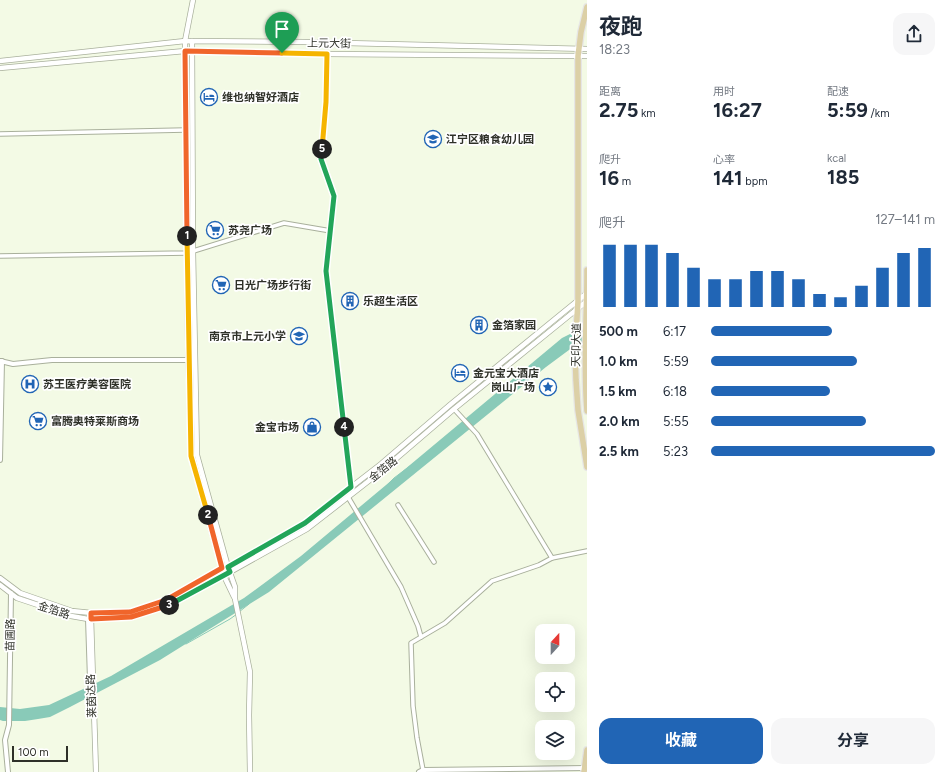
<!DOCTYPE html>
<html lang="zh">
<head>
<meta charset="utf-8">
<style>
  :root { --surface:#fff; --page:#f6f6f7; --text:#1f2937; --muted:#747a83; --accent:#2165b5 }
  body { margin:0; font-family:Figtree,"Noto Sans SC",sans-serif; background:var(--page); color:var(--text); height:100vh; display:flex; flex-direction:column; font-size:15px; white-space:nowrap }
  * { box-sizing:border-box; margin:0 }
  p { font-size:13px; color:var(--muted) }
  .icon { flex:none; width:22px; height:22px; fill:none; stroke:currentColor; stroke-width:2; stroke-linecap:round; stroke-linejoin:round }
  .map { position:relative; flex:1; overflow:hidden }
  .sheet { display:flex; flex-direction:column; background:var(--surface); width:360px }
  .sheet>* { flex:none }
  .needle { width:26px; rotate:21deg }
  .fabs { position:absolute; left:535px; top:624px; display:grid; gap:8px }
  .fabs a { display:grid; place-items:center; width:40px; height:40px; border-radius:8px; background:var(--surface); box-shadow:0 4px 16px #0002; font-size:20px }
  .scale { position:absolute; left:12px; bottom:10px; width:56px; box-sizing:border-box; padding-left:4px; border:2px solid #2e3028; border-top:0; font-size:11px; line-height:14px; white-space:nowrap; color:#2e3028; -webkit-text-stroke:3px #fff; paint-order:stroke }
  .pin { position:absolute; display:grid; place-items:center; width:34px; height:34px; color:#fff; margin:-41px -17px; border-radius:50% 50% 50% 0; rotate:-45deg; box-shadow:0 0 4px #0007 }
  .pin .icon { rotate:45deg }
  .km { position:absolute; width:20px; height:20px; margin:-10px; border-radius:50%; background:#222; color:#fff; font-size:11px; line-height:20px; text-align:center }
  .round { display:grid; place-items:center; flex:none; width:42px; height:42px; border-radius:12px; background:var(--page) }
  .summary { display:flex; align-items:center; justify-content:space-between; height:68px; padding:0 12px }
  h1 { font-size:22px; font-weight:700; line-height:30px }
  .metrics { display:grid; grid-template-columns:repeat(3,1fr); gap:6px; height:68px; padding:4px 12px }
  .metrics div { display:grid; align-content:center }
  .metrics b { font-size:20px; font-weight:700 }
  .metrics small { font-size:11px; font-weight:400 }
  .metrics p { font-size:11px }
  .chart { height:112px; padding:8px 12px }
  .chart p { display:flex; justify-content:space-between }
  .chart svg { width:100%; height:72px; margin-top:4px; stroke:var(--accent); stroke-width:6 }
  .cta { display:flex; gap:8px; margin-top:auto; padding:8px 12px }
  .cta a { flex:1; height:46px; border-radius:12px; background:var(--accent); color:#fff; font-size:16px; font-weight:700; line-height:46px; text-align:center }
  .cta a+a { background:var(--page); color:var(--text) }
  ul { padding:0 12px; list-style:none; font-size:13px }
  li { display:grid; grid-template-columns:64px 48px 1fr; align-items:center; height:30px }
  li i { height:10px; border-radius:5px; background:var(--accent) }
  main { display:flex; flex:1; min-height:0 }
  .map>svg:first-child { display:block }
  .water { fill:#89cab8 }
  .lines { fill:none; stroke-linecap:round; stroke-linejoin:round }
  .stream { stroke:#89cab8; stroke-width:1 }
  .minor-casing { stroke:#a9b09c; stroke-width:5.5 }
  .tertiary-casing { stroke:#a9b09c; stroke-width:6 }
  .secondary-casing { stroke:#a9b09c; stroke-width:6 }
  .primary-casing { stroke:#e6e6e5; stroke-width:8 }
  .minor { stroke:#fff; stroke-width:3.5 }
  .tertiary { stroke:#fff; stroke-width:4 }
  .secondary { stroke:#fff; stroke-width:4.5 }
  .primary { stroke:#dcd0a6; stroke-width:5.5 }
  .split-1-casing { stroke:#fff; stroke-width:8 }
  .split-2-casing { stroke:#fff; stroke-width:8 }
  .split-3-casing { stroke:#fff; stroke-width:8 }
  .split-4-casing { stroke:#fff; stroke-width:8 }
  .split-5-casing { stroke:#fff; stroke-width:8 }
  .split-6-casing { stroke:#fff; stroke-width:8 }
  .split-1 { stroke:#f0652b; stroke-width:5 }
  .split-2 { stroke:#f5b400; stroke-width:5 }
  .split-3 { stroke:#f0652b; stroke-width:5 }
  .split-4 { stroke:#22a559; stroke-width:5 }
  .split-5 { stroke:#22a559; stroke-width:5 }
  .split-6 { stroke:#f5b400; stroke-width:5 }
  .labels { text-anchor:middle; stroke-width:3.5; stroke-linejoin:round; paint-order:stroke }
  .street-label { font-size:11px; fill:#2e3028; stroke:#fff }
  .poi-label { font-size:11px; font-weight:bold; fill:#2e3028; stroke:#fff; text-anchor:start }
</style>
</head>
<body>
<main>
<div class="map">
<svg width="587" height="772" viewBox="0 0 587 772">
  <rect width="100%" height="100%" fill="#f3fae5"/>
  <polygon class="water" points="587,329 587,342 573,347 546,367 269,592 160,660 70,707 50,717 38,719 25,721 3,721 0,720 0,707 20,709 49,705 111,676 244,598 301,556 562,338 572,333"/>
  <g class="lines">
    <g class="stream">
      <polyline points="387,485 394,478 414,463"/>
      <polyline points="239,612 249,604"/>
      <polyline points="186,644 230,619 237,614"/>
    </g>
    <g class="minor-casing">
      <g id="minor">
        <polyline points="327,54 326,102 321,159 334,196 331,231"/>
        <polyline points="0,134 185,130"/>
        <polyline points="0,256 187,253 284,223 331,231 326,271 351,487"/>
        <polyline points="454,409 477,434 552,558"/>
        <polyline points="348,497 401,587 418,626 421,637"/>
        <polyline points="398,505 434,562"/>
        <polyline points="423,770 417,738 413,706 411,643 445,623 492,581 539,565 552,558 587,551"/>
      </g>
    </g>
    <g class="tertiary-casing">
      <g id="tertiary">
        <polyline points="0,361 13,364 52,360 189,360"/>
        <polyline points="0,460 2,361"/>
        <polyline points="88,619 91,710"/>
        <polyline points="8,772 5,740 9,725 11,593"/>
        <polyline points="419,772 423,770 587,768"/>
      </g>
    </g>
    <g class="secondary-casing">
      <g id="secondary">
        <polyline points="193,0 185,41 188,341 191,456 224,576 234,597"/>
        <polyline points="192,41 193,252 197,455 228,567 235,587 235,599 250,672 249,715 250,772"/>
        <polyline points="0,61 185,41 305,42 587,49"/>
        <polyline points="0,68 185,51 327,54 587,56"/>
        <polyline points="0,578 20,593 72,611 92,613 130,612 165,600 222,568 228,567 305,523 381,464 451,404 587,293"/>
        <polyline points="0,585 17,598 71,616 88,619 131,617 168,605 230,572 307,529 384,469 454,409 587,301"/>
        <polyline points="91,618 96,772"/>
      </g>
    </g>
    <g class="primary-casing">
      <g id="primary">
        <polyline points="587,7 581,32 578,56 578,301 575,351 576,380 578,410 587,467"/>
        <path d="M587,270C587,317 583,364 587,411"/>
        <polyline points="584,772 587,750"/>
      </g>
    </g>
    <use href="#minor" class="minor"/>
    <use href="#tertiary" class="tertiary"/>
    <use href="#secondary" class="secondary"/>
    <use href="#primary" class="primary"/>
  </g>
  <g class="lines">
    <g class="split-1-casing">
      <polyline id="split-1" points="187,236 185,51 282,53"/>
    </g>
    <g class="split-2-casing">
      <polyline id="split-2" points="187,236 191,456 208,515"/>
    </g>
    <g class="split-3-casing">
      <polyline id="split-3" points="169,605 131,617 91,619 91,613 130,612 166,600 222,568 208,515"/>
    </g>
    <g class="split-4-casing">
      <polyline id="split-4" points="169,605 230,572 228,567 305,523 351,487 344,427"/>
    </g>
    <g class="split-5-casing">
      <polyline id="split-5" points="322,149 321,159 334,196 326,271 344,427"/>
    </g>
    <g class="split-6-casing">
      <polyline id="split-6" points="282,53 327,54 326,102 322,149"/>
    </g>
    <use href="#split-1" class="split-1"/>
    <use href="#split-2" class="split-2"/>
    <use href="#split-3" class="split-3"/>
    <use href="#split-4" class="split-4"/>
    <use href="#split-5" class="split-5"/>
    <use href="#split-6" class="split-6"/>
  </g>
  <defs>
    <g id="hotel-ring" transform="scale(0.9)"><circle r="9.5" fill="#fff" stroke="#2165b5" stroke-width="1.5"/><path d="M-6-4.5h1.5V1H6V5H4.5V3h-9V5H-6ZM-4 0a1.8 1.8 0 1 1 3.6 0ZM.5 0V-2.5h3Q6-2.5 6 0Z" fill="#2165b5"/></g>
    <g id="school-ring" transform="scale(0.9)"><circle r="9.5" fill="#fff" stroke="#2165b5" stroke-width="1.5"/><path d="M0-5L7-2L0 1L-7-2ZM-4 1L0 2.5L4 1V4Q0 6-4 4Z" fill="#2165b5"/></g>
    <g id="supermarket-ring" transform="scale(0.9)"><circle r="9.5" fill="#fff" stroke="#2165b5" stroke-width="1.5"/><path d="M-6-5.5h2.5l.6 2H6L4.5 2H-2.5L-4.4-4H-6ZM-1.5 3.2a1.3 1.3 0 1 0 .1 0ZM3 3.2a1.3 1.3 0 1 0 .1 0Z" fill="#2165b5"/></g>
    <g id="building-ring" transform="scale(0.9)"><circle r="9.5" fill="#fff" stroke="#2165b5" stroke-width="1.5"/><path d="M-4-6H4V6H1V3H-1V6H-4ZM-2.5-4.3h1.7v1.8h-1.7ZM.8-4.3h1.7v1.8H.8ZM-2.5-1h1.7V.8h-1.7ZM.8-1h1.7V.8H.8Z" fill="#2165b5"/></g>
    <g id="hospital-ring" transform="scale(0.9)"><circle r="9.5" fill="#fff" stroke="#2165b5" stroke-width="1.5"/><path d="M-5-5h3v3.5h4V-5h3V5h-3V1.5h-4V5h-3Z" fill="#2165b5"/></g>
    <g id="sight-ring" transform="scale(0.9)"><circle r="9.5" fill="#fff" stroke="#2165b5" stroke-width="1.5"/><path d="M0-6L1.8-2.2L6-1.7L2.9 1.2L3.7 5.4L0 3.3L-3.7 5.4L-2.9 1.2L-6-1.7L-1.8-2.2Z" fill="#2165b5"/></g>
    <g id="shop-ring" transform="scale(0.9)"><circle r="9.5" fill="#fff" stroke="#2165b5" stroke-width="1.5"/><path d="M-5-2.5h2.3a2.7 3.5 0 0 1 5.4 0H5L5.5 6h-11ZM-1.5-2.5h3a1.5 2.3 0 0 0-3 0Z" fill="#2165b5"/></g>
  </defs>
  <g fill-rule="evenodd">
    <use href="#hotel-ring" x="209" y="97"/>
    <use href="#school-ring" x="433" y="139"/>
    <use href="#supermarket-ring" x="215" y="230"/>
    <use href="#supermarket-ring" x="221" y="285"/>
    <use href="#building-ring" x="350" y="301"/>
    <use href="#building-ring" x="479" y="325"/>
    <use href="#school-ring" x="299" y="336"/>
    <use href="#hotel-ring" x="460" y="373"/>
    <use href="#hospital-ring" x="30" y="384"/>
    <use href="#sight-ring" x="548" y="387"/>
    <use href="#supermarket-ring" x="38" y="421"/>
    <use href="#shop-ring" x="312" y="427"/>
  </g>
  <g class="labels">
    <g class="street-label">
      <text transform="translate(329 43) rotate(1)" y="4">上元大街</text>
      <text transform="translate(576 345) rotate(-89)" y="4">天印大道</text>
      <text transform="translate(383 469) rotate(-39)" y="4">金箔路</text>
      <text transform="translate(54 610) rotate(18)" y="4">金箔路</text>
      <text transform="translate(10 635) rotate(-89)" y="4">苗圃路</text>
      <text transform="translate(91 696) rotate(-92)" y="4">莱茵达路</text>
    </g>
    <g class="poi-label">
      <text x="222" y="101">维也纳智好酒店</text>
      <text x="446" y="143">江宁区粮食幼儿园</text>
      <text x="228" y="234">苏尧广场</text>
      <text x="234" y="289">日光广场步行街</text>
      <text x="363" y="305">乐超生活区</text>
      <text x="492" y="329">金箔家园</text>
      <text x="286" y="340" text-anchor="end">南京市上元小学</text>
      <text x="473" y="377">金元宝大酒店</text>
      <text x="43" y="388">苏王医疗美容医院</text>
      <text x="535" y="391" text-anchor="end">岗山广场</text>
      <text x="51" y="425">富腾奥特莱斯商场</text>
      <text x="299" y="431" text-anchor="end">金宝市场</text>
    </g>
  </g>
</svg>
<div class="fabs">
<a><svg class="needle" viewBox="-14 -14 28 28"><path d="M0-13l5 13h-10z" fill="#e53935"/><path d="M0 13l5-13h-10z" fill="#747a83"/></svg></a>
<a><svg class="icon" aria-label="locate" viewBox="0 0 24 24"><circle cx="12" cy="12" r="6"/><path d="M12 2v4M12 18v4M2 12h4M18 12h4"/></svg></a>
<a><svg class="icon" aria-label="layers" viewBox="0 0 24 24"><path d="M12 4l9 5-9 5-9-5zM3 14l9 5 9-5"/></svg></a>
</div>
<div class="scale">100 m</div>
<div class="pin" style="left:282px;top:53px;background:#1e9e55"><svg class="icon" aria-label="arrive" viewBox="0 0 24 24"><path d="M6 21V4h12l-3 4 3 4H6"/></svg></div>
<b class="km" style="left:187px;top:236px">1</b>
<b class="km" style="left:208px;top:515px">2</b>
<b class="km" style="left:169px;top:605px">3</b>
<b class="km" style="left:344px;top:427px">4</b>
<b class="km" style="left:322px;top:149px">5</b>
</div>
<section class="sheet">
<div class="summary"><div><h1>夜跑</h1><p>18:23</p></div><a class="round"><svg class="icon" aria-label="share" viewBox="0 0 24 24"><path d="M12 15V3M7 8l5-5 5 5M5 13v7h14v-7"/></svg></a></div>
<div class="metrics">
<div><p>距离</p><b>2.75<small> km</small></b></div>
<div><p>用时</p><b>16:27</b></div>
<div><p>配速</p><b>5:59<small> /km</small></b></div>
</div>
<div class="metrics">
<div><p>爬升</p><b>16<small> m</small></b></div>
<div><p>心率</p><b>141<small> bpm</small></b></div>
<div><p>kcal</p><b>185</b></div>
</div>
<div class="chart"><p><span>爬升</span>127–141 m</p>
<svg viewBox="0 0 160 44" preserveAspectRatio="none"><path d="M5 44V6M15 44V6M25 44V6M35 44V11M45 44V20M55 44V27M65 44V27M75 44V22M85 44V22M95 44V27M105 44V36M115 44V38M125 44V31M135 44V20M145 44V11M155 44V8"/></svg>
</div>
<ul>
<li><b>500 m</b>6:17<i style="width:54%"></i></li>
<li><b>1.0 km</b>5:59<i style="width:65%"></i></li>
<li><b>1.5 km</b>6:18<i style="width:53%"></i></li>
<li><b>2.0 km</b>5:55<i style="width:69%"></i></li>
<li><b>2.5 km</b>5:23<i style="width:100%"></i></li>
</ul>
<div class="cta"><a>收藏</a><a>分享</a></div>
</section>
</main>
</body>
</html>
